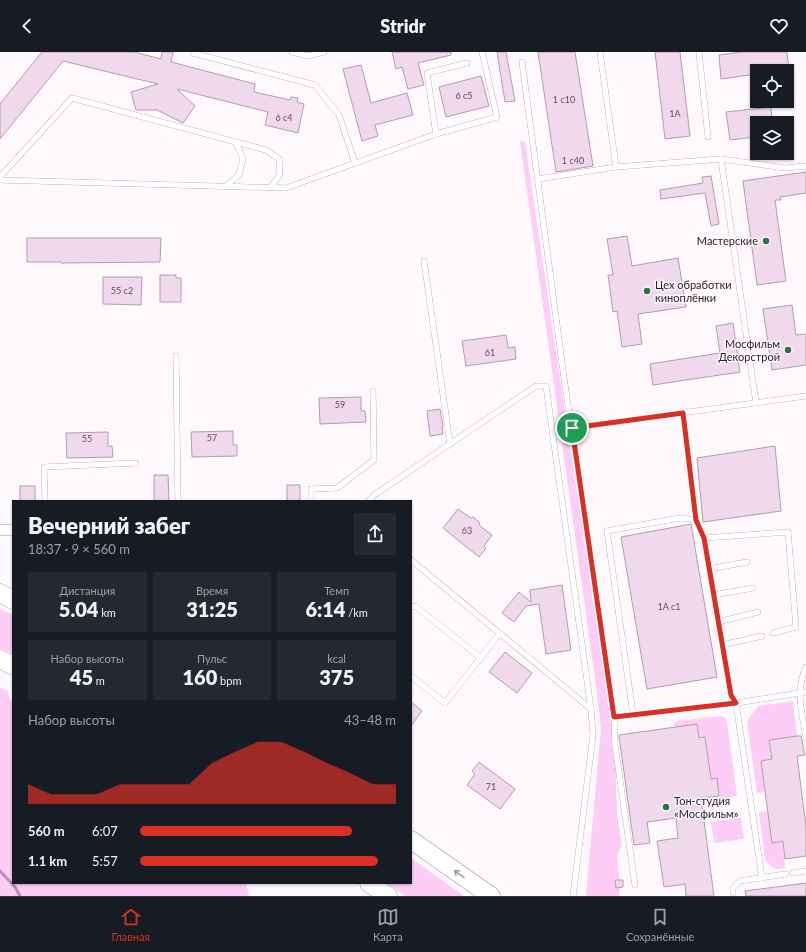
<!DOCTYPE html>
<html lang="ru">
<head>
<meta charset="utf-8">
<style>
  :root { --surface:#171b24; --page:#242831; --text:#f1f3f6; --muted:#9ea1a6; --line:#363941; --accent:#d93025 }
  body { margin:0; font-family:Lato,sans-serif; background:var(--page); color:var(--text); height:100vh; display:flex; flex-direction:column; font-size:15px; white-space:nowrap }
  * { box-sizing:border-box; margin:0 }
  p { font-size:13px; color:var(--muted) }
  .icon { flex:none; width:22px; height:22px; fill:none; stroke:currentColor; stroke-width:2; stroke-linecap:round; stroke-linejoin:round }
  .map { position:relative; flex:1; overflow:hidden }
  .details { position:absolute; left:12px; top:448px; width:400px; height:384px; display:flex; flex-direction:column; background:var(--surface); border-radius:0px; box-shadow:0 1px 3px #0004 }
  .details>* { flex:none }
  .tools { position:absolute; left:750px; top:12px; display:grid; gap:8px }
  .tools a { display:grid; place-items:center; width:44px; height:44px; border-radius:0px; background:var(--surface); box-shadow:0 1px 3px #0004; font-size:20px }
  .pin { position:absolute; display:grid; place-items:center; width:34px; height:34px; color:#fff; margin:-17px; border:2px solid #fff; border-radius:50%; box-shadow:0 1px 4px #0007 }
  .round { display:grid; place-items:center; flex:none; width:42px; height:42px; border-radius:0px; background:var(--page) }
  .head { display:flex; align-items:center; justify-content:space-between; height:68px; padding:0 16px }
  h1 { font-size:22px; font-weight:800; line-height:30px }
  .metrics { display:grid; grid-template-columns:repeat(3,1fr); gap:6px; height:68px; padding:4px 16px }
  .metrics div { display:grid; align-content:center; border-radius:0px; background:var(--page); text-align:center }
  .metrics b { font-size:20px; font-weight:800 }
  .metrics small { font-size:11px; font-weight:400 }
  .metrics p { font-size:11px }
  .chart { height:112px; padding:8px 16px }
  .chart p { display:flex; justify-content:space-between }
  .chart svg { width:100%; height:72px; margin-top:4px; fill:var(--accent); opacity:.7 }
  ul { padding:0 16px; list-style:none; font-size:13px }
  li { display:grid; grid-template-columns:64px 48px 1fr; align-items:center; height:30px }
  li i { height:10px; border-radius:5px; background:var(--accent) }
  header { display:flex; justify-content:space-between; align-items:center; height:52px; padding:0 16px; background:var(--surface); font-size:18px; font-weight:800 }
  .tabs { display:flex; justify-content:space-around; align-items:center; height:56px; border-top:1px solid var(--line); background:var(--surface); font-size:11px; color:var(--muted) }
  .tabs a { display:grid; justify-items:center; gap:2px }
  .tabs .on { color:var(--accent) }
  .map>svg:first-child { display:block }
  .green { fill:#fdcdf5 }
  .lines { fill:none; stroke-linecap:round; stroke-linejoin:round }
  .stream { stroke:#be8cb6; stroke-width:3 }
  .building { fill:#f1d9ed; stroke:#b29cae }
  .service-casing { stroke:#a28c9e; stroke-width:6 }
  .minor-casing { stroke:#a28c9e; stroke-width:12 }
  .primary-casing { stroke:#a28c9e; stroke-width:19 }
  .service { stroke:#fff; stroke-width:5.5 }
  .minor { stroke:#fff; stroke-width:11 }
  .primary { stroke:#fff; stroke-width:18 }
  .oneway { stroke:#a09c9f }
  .route-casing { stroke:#fff; stroke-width:8 }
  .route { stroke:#d93025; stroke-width:5 }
  .poi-dot { fill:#277342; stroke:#fef9fd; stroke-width:1.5 }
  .labels { text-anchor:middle; stroke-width:3; stroke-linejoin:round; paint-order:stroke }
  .number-label { font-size:9px; fill:#5c505a }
  .poi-label { font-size:11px; fill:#2b2229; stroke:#fef9fd; text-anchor:end }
</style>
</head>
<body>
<header><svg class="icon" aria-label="back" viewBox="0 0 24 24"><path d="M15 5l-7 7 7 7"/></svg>Stridr<svg class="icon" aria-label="heart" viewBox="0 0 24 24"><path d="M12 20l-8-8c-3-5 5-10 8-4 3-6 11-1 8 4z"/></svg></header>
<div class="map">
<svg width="806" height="844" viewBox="0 0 806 844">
  <rect width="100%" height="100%" fill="#fef9fd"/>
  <g class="green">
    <polygon points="520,89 525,90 615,698 617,764 622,793 617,804 620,831 619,844 586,844 601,677 597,641"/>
    <polygon points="0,557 13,563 13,602 0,596"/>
    <polygon points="0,635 8,639 10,648 13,650 13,831 246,831 249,844 0,844"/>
    <polygon points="793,649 797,684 769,688 772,707 761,709 765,740 757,741 747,669 758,654"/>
    <polygon points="721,664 725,665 727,670 737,744 720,746 717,727 711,727 705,685 699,686 674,675 674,672 676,669"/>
    <polygon points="768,759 772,791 783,789 785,816 778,817 773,816 765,808 759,760"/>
    <polygon points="741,766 744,787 714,791 711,770"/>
    <polygon points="411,806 464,844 405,844 386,831 411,831"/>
  </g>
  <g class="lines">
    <polyline class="stream" points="0,819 15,835 20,844"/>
  </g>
  <g class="building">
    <polygon points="42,0 134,0 161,7 162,0 173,0 171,10 255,32 254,40 290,48 291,45 298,46 297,50 304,52 298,81 265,73 268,60 177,37 195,54 183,71 157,58 136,58 131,40 158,32 63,9 0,87 0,52"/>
    <polygon points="392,0 451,0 451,3 418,11 424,33 408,37 402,15 396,17"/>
    <polygon points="497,0 506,0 515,49 505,50"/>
    <polygon points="538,0 575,0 593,114 556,120"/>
    <polygon points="655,0 680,0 690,84 665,87"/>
    <polygon points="741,0 787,0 789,19 757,19 757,22 721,27 719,3"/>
    <polygon points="361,13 371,51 407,41 413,63 375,73 378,84 362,89 343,17"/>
    <polygon points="481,24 489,54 446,65 439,35"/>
    <polygon points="771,55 772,71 757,71 757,85 730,88 726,60"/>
    <polygon points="806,120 806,141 780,145 781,148 775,148 786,229 757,233 743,129"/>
    <polygon points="711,124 719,172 711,174 705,141 661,147 660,138 703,131 702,125"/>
    <polygon points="627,184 632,214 678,206 686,255 638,262 642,292 622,295 617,259 613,260 608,223 613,223 607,187"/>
    <polygon points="27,186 161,186 160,210 61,211 61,210 27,210"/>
    <polygon points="160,223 176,223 176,226 181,226 181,250 160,250"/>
    <polygon points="103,225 142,225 141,253 103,252"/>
    <polygon points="792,253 796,283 806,282 806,313 772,318 763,257"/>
    <polygon points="733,271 740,320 653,333 650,312 720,301 716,274"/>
    <polygon points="506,283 508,296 515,295 516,307 466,314 462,289"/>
    <polygon points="361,345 361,359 365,359 366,370 320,372 319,346"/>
    <polygon points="440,357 443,374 442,374 443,382 430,384 427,359"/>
    <polygon points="233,379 233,393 237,393 237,404 192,405 191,380"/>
    <polygon points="108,380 108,394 112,394 113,405 67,406 66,381"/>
    <polygon points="775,394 781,459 703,470 697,406"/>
    <polygon points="154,423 168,423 169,449 154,449"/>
    <rect x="287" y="433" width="13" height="16"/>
    <rect x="20" y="434" width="15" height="15"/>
    <polygon points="458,457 471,466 473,465 479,470 480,474 492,483 484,494 486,496 479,505 443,476"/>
    <polygon points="691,472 717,625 647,637 621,485"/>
    <polygon points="562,533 571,598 546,602 539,552 526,554 514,570 502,561 519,540 531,550 530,538"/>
    <polygon points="505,600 532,621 517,641 489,620"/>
    <polygon points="411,650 422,659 411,674"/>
    <polygon points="697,672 699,686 705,685 711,727 717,726 719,744 701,746 714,844 686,844 685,832 664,835 657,789 678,786 676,766 647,770 650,791 634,793 619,684 619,683"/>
    <polygon points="797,684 801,684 805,703 797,704 806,774 806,804 785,807 783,789 772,791 761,709 772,707 769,688"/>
    <polygon points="479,710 515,737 500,757 467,733 475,722 472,719"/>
    <polygon points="615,828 623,828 623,835 616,836"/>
    <polygon points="806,831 806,844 746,844 745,839"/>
  </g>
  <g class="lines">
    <g class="service-casing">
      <g id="service">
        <polyline points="292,0 308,4 324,0"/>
        <polyline points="600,0 616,115"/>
        <polyline points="699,0 708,85"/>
        <polyline points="193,1 315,33 339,63 355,111"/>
        <polyline points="522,10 564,326 614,665 615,693 635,833"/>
        <polyline points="436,82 427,21 467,11"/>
        <polyline points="721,107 756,351"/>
        <polyline points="0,125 72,46 266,98 279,107 280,122 271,135"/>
        <polyline points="538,127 616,115 721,107 785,116 806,114"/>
        <polyline points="0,128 286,136 436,82 497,65 482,0"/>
        <polyline points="226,134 239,123 243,106 235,89"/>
        <polyline points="424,209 450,392"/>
        <polyline points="176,304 178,449"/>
        <polyline points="683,361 696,468"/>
        <polyline points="572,376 806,344"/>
        <polyline points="45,449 44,415 136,411"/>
        <polyline points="311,449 311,437 337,436 374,408 373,339"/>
        <polyline points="369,449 374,443 536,334 546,334 591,657 593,683 573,844"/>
        <polyline points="704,486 788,480 796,575 773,581"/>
        <polyline points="411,508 591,657"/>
        <polyline points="709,517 747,510"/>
        <polyline points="713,543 753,536"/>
        <polyline points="411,555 415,554 481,606"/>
        <polyline points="718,570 758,560"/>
        <polyline points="722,593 762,584"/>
        <path d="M806,615C795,640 802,660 806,686"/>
        <polyline points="411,624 445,651 500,581"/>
        <polyline points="633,662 607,479 680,466 696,468 704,486 731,643 736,651 762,826"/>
        <polyline points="614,665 736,651 806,640"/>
        <polyline points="793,821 806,819"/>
        <polyline points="733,841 733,836 740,829 786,822"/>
      </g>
    </g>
    <g class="minor-casing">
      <polyline id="minor" points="0,478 13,478"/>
    </g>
    <g class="primary-casing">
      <g id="primary">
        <polyline points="0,541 13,548"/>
        <polyline points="0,607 13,614"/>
        <polyline points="411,788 491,844"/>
        <polyline points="369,831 388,844"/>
      </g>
    </g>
    <use href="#service" class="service"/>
    <use href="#minor" class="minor"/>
    <use href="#primary" class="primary"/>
  </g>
  <defs><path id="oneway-shaft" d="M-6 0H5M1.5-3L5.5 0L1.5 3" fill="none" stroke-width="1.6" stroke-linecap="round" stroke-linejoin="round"/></defs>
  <use class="oneway" href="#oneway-shaft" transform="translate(459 822) rotate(-145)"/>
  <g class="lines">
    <g class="route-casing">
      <polygon id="route" points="683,361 696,468 704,486 731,643 736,651 614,665 572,376"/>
    </g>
    <use href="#route" class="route"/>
  </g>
  <g class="poi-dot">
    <circle cx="766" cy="189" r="4"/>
    <circle cx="647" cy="239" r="4"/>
    <circle cx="788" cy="298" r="4"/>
    <circle cx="666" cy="755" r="4"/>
  </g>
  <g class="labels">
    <g class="number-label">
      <text x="464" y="47">6 с5</text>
      <text x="564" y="51">1 с10</text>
      <text x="675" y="65">1А</text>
      <text x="284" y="69">6 с4</text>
      <text x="573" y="112">1 с40</text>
      <text x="122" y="242">55 с2</text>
      <text x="490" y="304">61</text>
      <text x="340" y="356">59</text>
      <text x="212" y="389">57</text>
      <text x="87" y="390">55</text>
      <text x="467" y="482">63</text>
      <text x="669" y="558">1А с1</text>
      <text x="491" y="738">71</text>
    </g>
    <g class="poi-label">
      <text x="758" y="193">Мастерские</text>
      <text x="655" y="237" text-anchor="start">Цех обработки<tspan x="655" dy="13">киноплёнки</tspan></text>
      <text x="780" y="296">Мосфильм<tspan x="780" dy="13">Декорстрой</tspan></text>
      <text x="674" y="753" text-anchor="start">Тон-студия<tspan x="674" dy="13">«Мосфильм»</tspan></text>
    </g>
  </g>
</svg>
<div class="tools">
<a><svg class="icon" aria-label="locate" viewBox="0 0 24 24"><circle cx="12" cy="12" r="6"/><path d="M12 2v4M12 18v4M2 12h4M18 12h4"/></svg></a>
<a><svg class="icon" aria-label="layers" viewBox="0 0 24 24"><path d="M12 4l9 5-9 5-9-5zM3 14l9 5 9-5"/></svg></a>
</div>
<div class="pin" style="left:572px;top:376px;background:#1e9e55"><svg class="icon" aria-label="arrive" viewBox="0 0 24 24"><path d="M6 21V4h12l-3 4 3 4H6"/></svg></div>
<section class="details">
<div class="head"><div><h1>Вечерний забег</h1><p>18:37 · 9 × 560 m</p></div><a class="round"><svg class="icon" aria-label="share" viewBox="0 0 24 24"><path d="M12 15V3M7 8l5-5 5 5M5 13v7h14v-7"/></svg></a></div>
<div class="metrics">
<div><p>Дистанция</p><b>5.04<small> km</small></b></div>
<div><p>Время</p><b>31:25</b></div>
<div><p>Темп</p><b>6:14<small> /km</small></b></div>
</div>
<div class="metrics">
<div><p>Набор высоты</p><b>45<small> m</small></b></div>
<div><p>Пульс</p><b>160<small> bpm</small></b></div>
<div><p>kcal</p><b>375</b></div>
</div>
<div class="chart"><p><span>Набор высоты</span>43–48 m</p>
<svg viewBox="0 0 160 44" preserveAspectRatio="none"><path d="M0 44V32L10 38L20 38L30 38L40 32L50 32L60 32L70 32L80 19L90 12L100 6L110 6L120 12L130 19L140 25L150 32L160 32V44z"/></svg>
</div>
<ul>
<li><b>560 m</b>6:07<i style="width:83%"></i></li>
<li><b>1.1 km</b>5:57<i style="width:93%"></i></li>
</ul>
</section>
</div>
<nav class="tabs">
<a class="on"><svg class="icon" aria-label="home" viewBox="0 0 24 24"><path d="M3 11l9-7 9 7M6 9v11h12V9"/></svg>Главная</a>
<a><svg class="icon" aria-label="map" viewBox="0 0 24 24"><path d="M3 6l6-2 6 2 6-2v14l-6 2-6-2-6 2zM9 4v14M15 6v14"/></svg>Карта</a>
<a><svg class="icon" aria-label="saved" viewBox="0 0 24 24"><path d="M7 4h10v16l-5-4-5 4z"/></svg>Сохранённые</a>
</nav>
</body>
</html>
